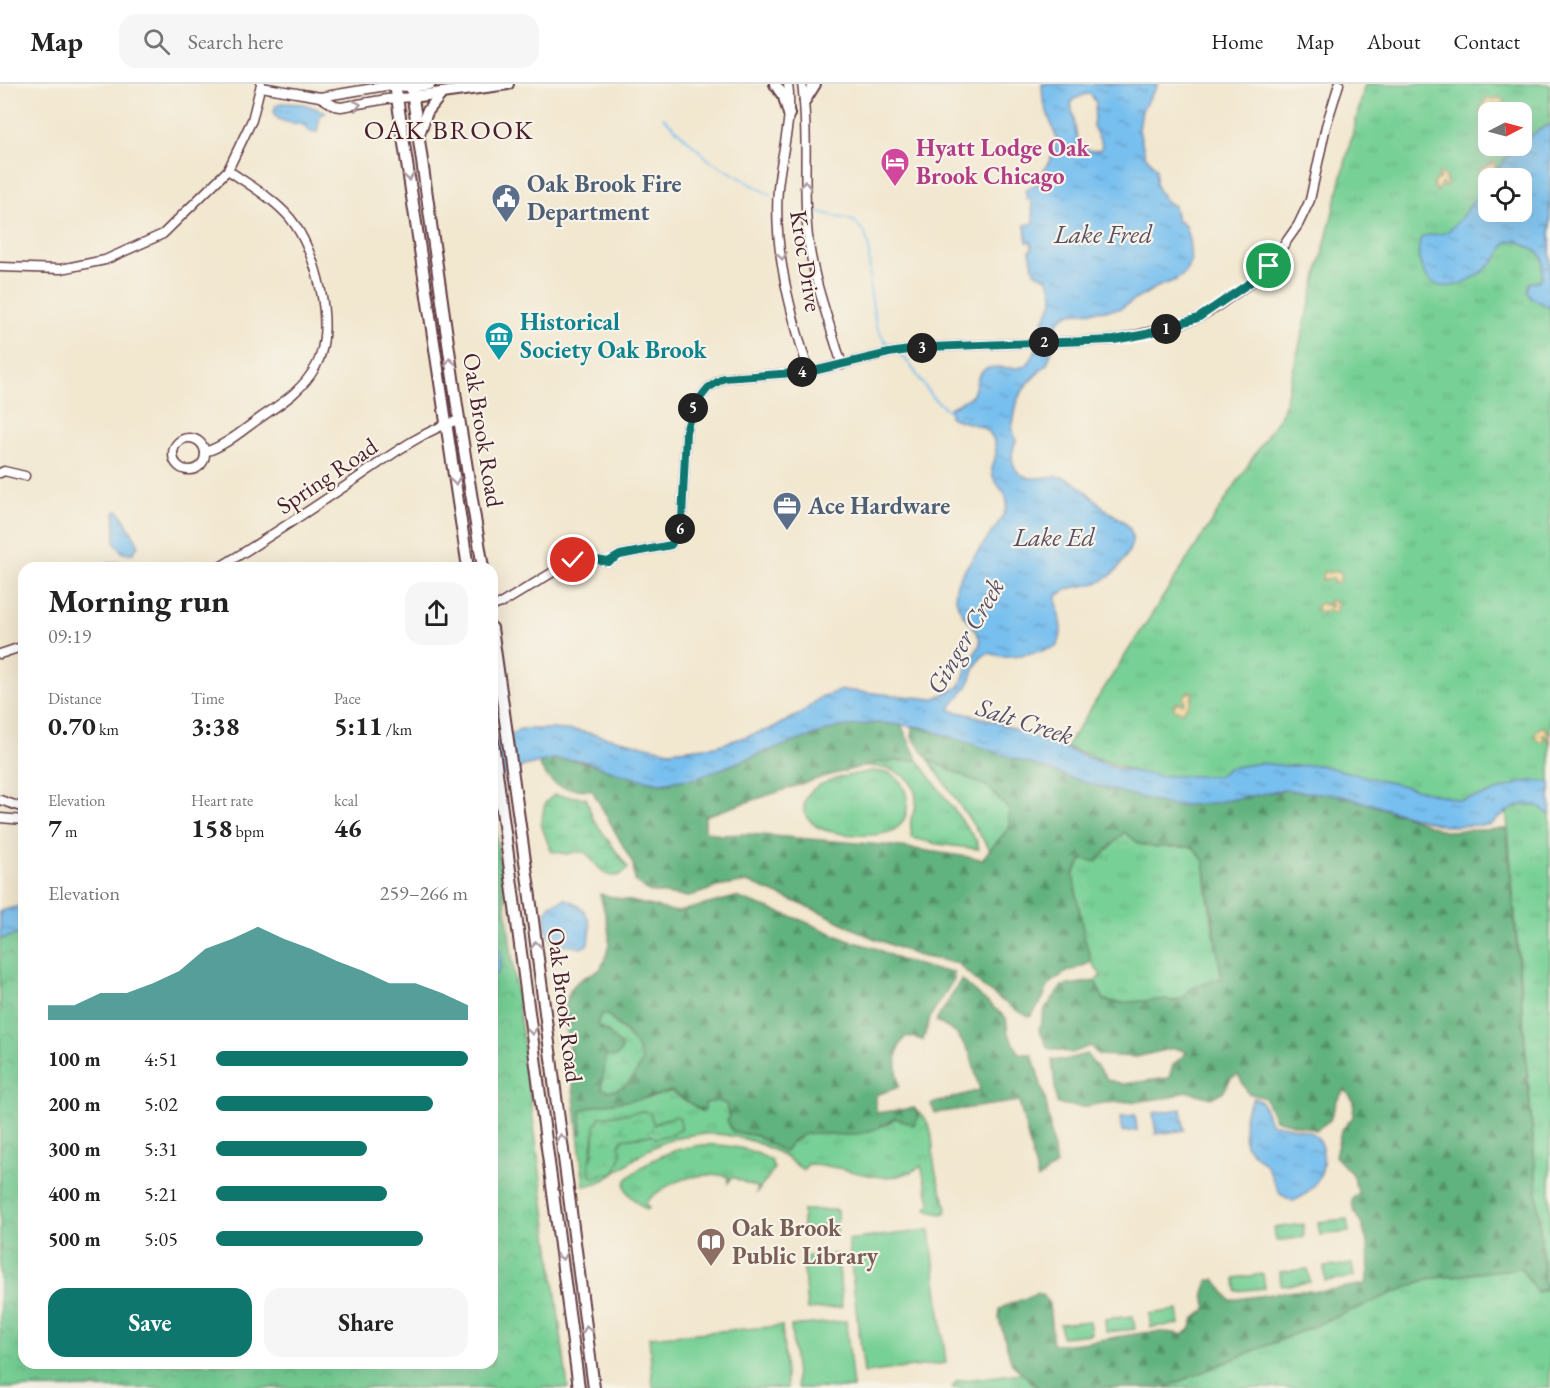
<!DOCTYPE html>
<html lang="en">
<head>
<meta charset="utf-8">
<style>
  :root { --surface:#fff; --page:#f6f6f6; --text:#222; --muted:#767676; --line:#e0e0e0; --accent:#0f766e }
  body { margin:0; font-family:"EB Garamond",serif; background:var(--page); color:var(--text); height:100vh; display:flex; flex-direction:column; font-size:22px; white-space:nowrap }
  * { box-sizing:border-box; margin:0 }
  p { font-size:20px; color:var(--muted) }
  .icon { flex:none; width:33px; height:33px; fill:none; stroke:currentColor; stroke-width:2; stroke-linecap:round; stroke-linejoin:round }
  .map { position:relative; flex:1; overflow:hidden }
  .details { position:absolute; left:18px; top:478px; width:480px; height:807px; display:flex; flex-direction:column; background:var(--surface); border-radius:18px; box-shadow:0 6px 24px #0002 }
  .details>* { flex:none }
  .needle { width:39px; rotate:84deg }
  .tools { position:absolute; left:1478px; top:18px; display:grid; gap:12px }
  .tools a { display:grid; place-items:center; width:54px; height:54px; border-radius:12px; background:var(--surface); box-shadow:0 6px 24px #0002; font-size:30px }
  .pin { position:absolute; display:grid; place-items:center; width:51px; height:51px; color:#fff; margin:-26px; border:3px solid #fff; border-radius:50%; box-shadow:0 2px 6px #0007 }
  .km { position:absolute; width:30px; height:30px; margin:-15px; border-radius:50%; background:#222; color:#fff; font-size:16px; line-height:30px; text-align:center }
  .round { display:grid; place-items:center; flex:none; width:63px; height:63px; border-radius:18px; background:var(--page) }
  .overview { display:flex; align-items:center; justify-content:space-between; height:102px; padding:0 30px }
  h1 { font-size:33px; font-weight:700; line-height:45px }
  .figures { display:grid; grid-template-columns:repeat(3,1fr); gap:9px; height:102px; padding:6px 30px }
  .figures div { display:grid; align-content:center }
  .figures b { font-size:26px; font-weight:700 }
  .figures small { font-size:16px; font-weight:400 }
  .figures p { font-size:16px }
  .chart { height:168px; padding:12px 30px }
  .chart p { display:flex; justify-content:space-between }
  .chart svg { width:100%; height:108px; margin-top:6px; fill:var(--accent); opacity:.7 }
  .action { display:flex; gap:12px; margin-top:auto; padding:12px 30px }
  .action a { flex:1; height:69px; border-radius:18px; background:var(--accent); color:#fff; font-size:24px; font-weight:700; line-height:69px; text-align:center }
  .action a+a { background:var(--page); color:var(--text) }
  ul { padding:0 30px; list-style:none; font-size:20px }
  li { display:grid; grid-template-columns:96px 72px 1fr; align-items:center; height:45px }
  li i { height:15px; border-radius:8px; background:var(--accent) }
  header { display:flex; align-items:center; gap:36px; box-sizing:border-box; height:84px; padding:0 30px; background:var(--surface); border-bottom:2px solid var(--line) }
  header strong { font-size:28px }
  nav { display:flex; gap:33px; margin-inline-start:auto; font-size:21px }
  .search { width:420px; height:54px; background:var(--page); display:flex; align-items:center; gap:15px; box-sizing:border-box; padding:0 21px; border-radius:18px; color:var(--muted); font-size:22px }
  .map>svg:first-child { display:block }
  .grass { fill:url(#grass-tufts); stroke:#607860; stroke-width:1.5; fill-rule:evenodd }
  .forest { fill:url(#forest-firs); stroke:#566854; stroke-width:1.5; fill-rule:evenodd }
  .wetland { fill:url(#wetland-marsh); stroke:#607860; stroke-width:1.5 }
  .sand { fill:url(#sand-dots); stroke:#9c7c64; stroke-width:1.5 }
  .park { fill:url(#park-crowns); stroke:#607860; stroke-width:1.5 }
  .pitch { fill:#77d095; stroke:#607860; stroke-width:1.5 }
  .water { fill:url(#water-ripples); stroke:#606f8d; stroke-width:1.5; fill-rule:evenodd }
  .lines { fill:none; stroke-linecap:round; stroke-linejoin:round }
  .stream { stroke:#77bfef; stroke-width:2 }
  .minor-casing { stroke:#633d44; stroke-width:11 }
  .major-casing { stroke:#633d44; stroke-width:14 }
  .minor { stroke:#fff; stroke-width:8 }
  .major { stroke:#fff; stroke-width:10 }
  .oneway { stroke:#ae9aa0 }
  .route-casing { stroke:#fff; stroke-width:12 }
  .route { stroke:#0f766e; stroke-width:8 }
  .labels { text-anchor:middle; stroke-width:4.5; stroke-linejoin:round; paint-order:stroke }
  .hotel-label { font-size:24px; font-weight:bold; fill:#b23c85; stroke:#f7f3e8; text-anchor:start }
  .service-label { font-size:24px; font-weight:bold; fill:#4e5e75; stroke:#f7f3e8; text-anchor:start }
  .street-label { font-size:24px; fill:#4a1f2b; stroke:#f7f3e8 }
  .culture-label { font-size:24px; font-weight:bold; fill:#0d838f; stroke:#f7f3e8; text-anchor:start }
  .education-label { font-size:24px; font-weight:bold; fill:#785e54; stroke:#f7f3e8; text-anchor:start }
  .water-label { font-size:26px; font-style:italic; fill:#584f66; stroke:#f7f3e8 }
  .quarter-label { font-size:27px; letter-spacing:1.5px; fill:#4a1f2b; stroke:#f7f3e8 }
</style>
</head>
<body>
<header>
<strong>Map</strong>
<div class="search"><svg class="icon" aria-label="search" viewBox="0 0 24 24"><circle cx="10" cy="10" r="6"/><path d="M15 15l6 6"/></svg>Search here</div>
<nav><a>Home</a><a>Map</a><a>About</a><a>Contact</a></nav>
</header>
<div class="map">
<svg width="1550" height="1304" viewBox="0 0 1550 1304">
  <defs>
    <pattern id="grass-tufts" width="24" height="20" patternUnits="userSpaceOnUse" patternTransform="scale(1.5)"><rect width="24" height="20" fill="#77d095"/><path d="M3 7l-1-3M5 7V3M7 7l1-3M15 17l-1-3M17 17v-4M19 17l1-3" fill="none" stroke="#68b281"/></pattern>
    <pattern id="forest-firs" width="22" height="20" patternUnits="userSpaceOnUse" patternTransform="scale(1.5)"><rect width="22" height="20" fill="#61b27e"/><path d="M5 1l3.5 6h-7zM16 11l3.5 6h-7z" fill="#529067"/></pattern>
    <pattern id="wetland-marsh" width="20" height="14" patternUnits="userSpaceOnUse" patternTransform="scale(1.5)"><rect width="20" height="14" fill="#77d095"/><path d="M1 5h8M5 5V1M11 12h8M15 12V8" fill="none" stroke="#68b281"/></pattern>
    <pattern id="sand-dots" width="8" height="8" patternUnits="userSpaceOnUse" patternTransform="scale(1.5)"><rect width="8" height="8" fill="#eeda9e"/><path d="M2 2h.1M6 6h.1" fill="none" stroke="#cebb88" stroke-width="1.8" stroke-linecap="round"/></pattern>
    <pattern id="park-crowns" width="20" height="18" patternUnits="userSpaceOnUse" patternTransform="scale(1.5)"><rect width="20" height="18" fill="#77d095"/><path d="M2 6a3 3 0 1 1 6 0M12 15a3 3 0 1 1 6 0" fill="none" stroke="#68b281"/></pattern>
    <pattern id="water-ripples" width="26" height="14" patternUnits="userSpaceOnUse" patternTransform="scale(1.5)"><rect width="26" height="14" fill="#77bfef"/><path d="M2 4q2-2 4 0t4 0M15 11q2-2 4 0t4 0" fill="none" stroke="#649bc2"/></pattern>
  </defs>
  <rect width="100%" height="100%" fill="#f7f3e8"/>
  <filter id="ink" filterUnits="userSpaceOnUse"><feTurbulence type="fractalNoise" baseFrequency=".0167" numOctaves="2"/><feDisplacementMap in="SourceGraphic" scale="12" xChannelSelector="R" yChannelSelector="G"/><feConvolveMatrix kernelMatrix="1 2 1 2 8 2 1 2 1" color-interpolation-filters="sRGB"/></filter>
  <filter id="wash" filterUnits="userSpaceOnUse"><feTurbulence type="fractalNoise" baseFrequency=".008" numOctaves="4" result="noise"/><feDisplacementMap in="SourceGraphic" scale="24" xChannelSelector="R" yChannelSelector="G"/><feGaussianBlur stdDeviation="1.35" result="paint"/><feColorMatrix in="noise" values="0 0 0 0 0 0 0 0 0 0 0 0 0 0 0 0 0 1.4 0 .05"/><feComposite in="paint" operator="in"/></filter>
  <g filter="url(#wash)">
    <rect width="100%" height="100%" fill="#f2e7cf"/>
    <g class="grass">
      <path d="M1365,0H1550V1304H1164L1427,1195L1521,1184L1537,1208L1545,1205L1505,707L1459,722L1214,696H1157L1066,663L1283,327ZM1488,28H1521V62H1488ZM1488,94H1521V128H1488Z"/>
      <path d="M918,676L976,756L979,765L937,760L912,754C911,748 910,741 911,735C912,731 915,726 916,722C919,689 889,683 864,682L880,678Z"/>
      <polygon points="929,676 988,703 1009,726 1009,743 991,767"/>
      <path d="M872,687C878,688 886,688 891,690C909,700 913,729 898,743C884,756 832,752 816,742C812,739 807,733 804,728C804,724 804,718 806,714C815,695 854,691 872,687Z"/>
      <path d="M1124,748L1140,760L1153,763H1193L1204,776L1207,808L1222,894L1189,905L1185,913C1167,922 1124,920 1104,916L1095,897L1101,891C1080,869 1078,820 1073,790L1082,775L1097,777Z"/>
      <path d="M671,1007L702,1027L704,1019L717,1017L726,1020L732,1047L757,1052L784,1067L787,1062L807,1048L850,1051L887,1040L895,1034L919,1032L914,1024C935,1039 932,1056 934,1078C935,1093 943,1110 947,1124L946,1128L942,1130L929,1127L927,1123L931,1121L921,1082C881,1108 850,1080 808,1080L803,1086C756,1047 693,1036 640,1071C622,1082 607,1100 584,1102L578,1049L582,1050L580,1026C610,1016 642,1018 671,1007ZM644,1027L654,1041L662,1036L651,1051L622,1055L607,1089L602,1090L589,1081C594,1065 591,1048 600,1033Z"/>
      <path d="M702,1061C726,1060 749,1064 771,1076L774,1085L756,1110L758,1104L732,1093L728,1099V1092C694,1088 669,1096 645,1119L649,1124L647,1126C638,1119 621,1108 626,1096C647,1076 673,1064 702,1061Z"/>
      <polygon points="1022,1289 1039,1304 952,1304 957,1297"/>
    </g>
    <g class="forest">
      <path d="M880,639L901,641L918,676L880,678L823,693L705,732V747L720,751L748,750L894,762L982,775L1009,744V726L988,703L929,676L912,653L913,642L955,654L1087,699L1173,722L1212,719L1284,706L1339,711L1402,730L1443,747L1507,745L1545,1205L1537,1208L1521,1184L1427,1195L1164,1304H1039L1012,1280L999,1235L1000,1225C1011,1217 1025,1217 1037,1209L1043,1211L1049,1220L1053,1260C1091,1263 1149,1240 1182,1251L1190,1246L1194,1235L1207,1225L1204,1209L1208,1197L1215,1195L1230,1216L1294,1207H1323L1366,1200C1370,1179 1370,1162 1362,1142C1358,1132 1351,1126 1352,1115L1359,1109L1351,1089L1335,1072L1341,1047L1353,1033L1354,1018L1345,1005L1337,1016L1330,1036L1316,1046L1275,1035L1265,1014L1248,1009L1238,991L1231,994L1224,1007L1211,1014L1185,1007L1172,1013L1141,1017L1103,1019L1082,1023L1057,1020L1052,976H1064L1086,970L1108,996L1123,1000L1169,994L1173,981L1187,968L1174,964L1136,973L1099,971L1090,962L1072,969L1048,964L1039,946L1045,925L1062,902L1095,897L1104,916L1119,919L1166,915L1174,918L1185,913L1189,905L1222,894L1204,777L1193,763H1153L1140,760L1124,748L1097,777L1082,776L1073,791L1085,856L1092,878L1065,889L1050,899L1041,918L1030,933L1016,926L984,904L957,879L919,872L866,851L825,830L747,798L717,803L688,813L650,808L635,797L633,780L592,706C564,704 552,707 538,678C580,669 602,687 641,695C648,697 656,699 664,699C725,691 779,658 838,643C852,640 866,640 880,639Z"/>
      <path d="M600,810L677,828L736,813L801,836L847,856L875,864L900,876L936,886L954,888V895L931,931L923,956L906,952C892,968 897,982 899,1003L876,1011V1029L914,1024L919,1032L914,1041L895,1034C882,1044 868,1049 852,1051C824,1053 803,1038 784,1068L757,1052L732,1047L727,1036L729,1032L726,1020L717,1017L705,1019V1025L702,1027L671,1007C642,1018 610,1016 581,1026L582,1050L578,1049L565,931C566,903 575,896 600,886C616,854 608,843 600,810ZM607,930L630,953L642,977C635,993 627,1004 608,1007L603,989L606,984V972L616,973L621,968V962L607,947L600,944Z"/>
      <polygon points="961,896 1006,934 1008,950 1020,970 1032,970 1046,1018 1056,1081 1038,1095 1019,1017 935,1029 931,1020 980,1006 970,969 956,949 936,937"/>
    </g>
    <g class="wetland">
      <path d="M554,711L586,714L593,735L628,784C611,805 597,781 585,768H575L567,770L551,767L541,740L545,719Z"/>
      <path d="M601,930H607C620,946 638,956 642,977C635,994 623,1011 602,1005C601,993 607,984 605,971L616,973L621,968V962L607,947L597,941Z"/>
      <polygon points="644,1027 650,1029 654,1041 662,1036 676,1032 680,1035 681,1045 673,1050 655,1054 651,1051 622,1055 619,1061 622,1069 616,1086 613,1090 602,1090 597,1094 590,1091 589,1081 593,1069 595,1042 600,1033"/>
    </g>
    <g class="sand">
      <polygon points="1499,13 1505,18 1496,26 1494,21 1491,21 1489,23 1491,28 1488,28 1483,33 1480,28 1485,16 1488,14 1494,16"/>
      <polygon points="1493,78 1496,81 1492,90 1488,87 1485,89 1488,94 1483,98 1478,87"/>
      <polygon points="1439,89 1444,91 1447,101 1445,103 1441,100 1437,108 1433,101 1436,96 1440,94 1438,91"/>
      <polygon points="1323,488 1338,488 1341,493 1340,496 1333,500 1333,494 1322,496"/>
      <polygon points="1330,516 1337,519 1336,527 1331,529 1327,526 1322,529 1315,525 1320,519 1331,523 1331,520 1327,518"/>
      <polygon points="1190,607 1193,611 1189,621 1181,628 1174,625 1173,623 1177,618 1182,620 1185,617 1183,613"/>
      <polygon points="1543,642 1549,649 1550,660 1546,650 1543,651 1544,656 1540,658 1536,654 1535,648"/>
    </g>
    <polygon class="park" points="492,719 568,1304 0,1304 0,855 24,849 24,1280 492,1280"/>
    <g class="pitch">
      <rect x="803" y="1126" width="34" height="22"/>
      <polygon points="1347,1135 1349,1148 1320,1151 1318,1138"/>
      <polygon points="1303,1140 1304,1153 1276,1157 1274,1144"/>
      <polygon points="930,1146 946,1279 864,1289 848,1156"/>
      <polygon points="838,1170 842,1223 807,1226 803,1173"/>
      <polygon points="1352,1180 1354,1193 1325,1197 1324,1183"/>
      <polygon points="1308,1185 1310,1198 1281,1202 1280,1188"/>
      <polygon points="1263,1190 1265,1204 1236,1207 1235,1194"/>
      <polygon points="1178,1226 1180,1240 1151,1243 1149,1230"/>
      <polygon points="1133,1232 1135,1245 1106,1248 1105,1235"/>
      <polygon points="846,1237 853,1304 797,1304 791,1242"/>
      <polygon points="1089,1237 1091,1250 1062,1253 1060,1240"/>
      <polygon points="782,1242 787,1304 653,1304 649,1253"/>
    </g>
    <g class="water">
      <path d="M1042,0H1158L1142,26L1139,46L1145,71L1156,84V102L1165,117L1174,122L1177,136L1185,142L1189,155L1191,176L1184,190L1176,196L1157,203L1119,225L1070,229L1060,235L1057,242L1058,249L1047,280L1028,299L1018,314L1012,344L1016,357C1009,372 1011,390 1030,394C1040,396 1052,390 1062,393C1079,398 1090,412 1103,423C1112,432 1129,436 1132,451C1134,461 1126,472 1121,480C1099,511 1076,494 1057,512C1056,528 1067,548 1056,563C1039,568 1019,573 1001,572C994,571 989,567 983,572C973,580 973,594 966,604C961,613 953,616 950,626L987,635L1119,685L1160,692H1218L1229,684L1260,679L1286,682L1319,681L1460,716C1470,714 1480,713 1489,710C1508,703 1530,692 1550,699V731L1538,722L1521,721L1506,728L1490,741L1444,742L1339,711L1284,706L1212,719L1173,722L1087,699L921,643L880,639L839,643L770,666L697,694L660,699L627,692L580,676L552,675L524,682L492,697V662L520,645H549L579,647L669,667L716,662L770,645L800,630L821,613L842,606L933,615L959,603C964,595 965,586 969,578C972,571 980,566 980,558C980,543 948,527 957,500C964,479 1007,437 1007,419C1007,405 992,400 992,386C992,380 996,375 996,368C994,336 971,343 950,333V324L972,312C976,305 976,296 980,290C990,275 1015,291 1027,280C1038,271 1038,249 1043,237C1046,230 1052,223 1053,216C1054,208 1051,201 1047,194L1034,188L1030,166L1032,165L1031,157L1027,158L1025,141L1034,139L1031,115H1027L1025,106L1036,100L1053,70L1056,61V53L1043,16ZM1086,10H1090L1096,18L1093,42L1102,60L1101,65C1080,73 1075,50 1074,35C1073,28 1070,24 1072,16Z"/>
      <path d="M281,19L304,20L326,28L320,32L317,48L309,47L304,41C292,39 267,38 276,21Z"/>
      <path d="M1550,40V224L1531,214L1527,208L1529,199L1538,197L1542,193L1543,175L1539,169L1517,156L1507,158C1502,164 1499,172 1494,178C1476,195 1438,219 1423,186C1418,177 1417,164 1421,154C1429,148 1440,153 1448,147C1465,134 1472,114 1488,100V128H1521V94H1493C1500,82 1508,67 1521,62V59L1539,46Z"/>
      <polygon points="117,427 119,427 137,457 138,462 133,469 123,469 115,459 115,429"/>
      <polygon points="116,478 126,484 136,481 144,484 104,484 107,480"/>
      <path d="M565,815C586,821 596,841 587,861L581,864L553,858C544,847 543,833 550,821Z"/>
      <polygon points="24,821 24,849 0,855 0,827"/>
      <path d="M492,861L500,866C501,878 503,886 492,893Z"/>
      <path d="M1254,1014L1262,1018L1270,1039C1283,1042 1300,1044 1312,1049C1318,1052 1320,1058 1322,1064C1328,1087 1314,1109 1293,1117L1280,1110L1266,1081L1245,1061C1244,1042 1242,1029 1254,1014Z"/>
      <polygon points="1181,1025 1184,1046 1156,1050 1153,1029"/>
      <polygon points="1135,1031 1137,1046 1122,1048 1120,1033"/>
    </g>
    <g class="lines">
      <g class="stream">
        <polyline points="663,33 709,76 770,111"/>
        <polyline points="812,126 854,137 865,149 869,164 870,204 876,241 884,256 894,265"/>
        <polyline points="900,271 909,279 932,313 949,327"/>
      </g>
    </g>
  </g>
  <g filter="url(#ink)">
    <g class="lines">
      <g class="minor-casing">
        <g id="minor">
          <path d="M788,0C793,36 781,69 778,104C773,166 791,230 809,288"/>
          <path d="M802,0C809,47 803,95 807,142C810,188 829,237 842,281"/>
          <polyline points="261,3 320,13 386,2 411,3"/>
          <polyline points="320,13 335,22 341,23 387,15 412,13"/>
          <polyline points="0,183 61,185 105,176 163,150 228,86 252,36 261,0"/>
          <circle cx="189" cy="370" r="16"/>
          <path d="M205,368C225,362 243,346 260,334C282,319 303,306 316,282C337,243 316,166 290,134C273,114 249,101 228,86"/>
          <polyline points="0,389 4,387 25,392"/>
          <path d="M218,484C264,457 308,427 353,397C384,376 423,346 459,336"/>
          <polyline points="492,522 502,519 573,476 592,475 608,478 620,471 671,461 679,447 682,435 686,348 693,323 708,304 724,294 809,288 889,269 929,263 1114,256 1174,242 1198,234 1215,224 1252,198 1269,182 1298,141 1310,116 1326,42 1339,0"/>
          <polyline points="0,570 24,562"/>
          <polyline points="0,716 24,724"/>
          <polyline points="0,734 24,736"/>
        </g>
      </g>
      <g class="major-casing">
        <g id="major">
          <polyline points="395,0 468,484"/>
          <polyline points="411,0 457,322 483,484"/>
          <polyline points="775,0 784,13 789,30"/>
          <polyline points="411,3 430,0"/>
          <polyline points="412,13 508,0"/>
          <polyline points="805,16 815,0"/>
          <polyline points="419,50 427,28 442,9"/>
          <polyline points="492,544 528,798 594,1304"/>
          <polyline points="492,651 579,1304"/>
        </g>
      </g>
      <use href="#minor" class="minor"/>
      <use href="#major" class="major"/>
    </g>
    <defs><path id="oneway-chevron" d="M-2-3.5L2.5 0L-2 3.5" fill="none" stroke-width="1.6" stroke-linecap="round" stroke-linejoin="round" transform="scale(1.5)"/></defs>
    <g class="oneway">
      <use href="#oneway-chevron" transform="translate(357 21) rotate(-11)"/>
      <use href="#oneway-chevron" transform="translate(409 93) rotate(82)"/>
      <use href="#oneway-chevron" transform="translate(805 101) rotate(-91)"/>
      <use href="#oneway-chevron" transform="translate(782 172) rotate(81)"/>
      <use href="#oneway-chevron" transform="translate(450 278) rotate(-98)"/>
      <use href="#oneway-chevron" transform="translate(455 397) rotate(82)"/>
      <use href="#oneway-chevron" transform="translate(536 861) rotate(-97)"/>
      <use href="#oneway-chevron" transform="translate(532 947) rotate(82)"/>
      <use href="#oneway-chevron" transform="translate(561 1054) rotate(-97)"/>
      <use href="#oneway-chevron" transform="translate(562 1172) rotate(82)"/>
      <use href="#oneway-chevron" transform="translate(587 1246) rotate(-98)"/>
    </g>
  </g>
  <g class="lines" filter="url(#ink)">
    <g class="route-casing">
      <polyline id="route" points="573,476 592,475 608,478 620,471 671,461 679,447 682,435 686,348 693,323 708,304 724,294 809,288 889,269 929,263 1114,256 1146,250 1198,234 1251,198 1269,182"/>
    </g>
    <use href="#route" class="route"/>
  </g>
  <defs>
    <g id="hotel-pin" transform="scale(1.5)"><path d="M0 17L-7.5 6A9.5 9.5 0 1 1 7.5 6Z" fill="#d1479c" stroke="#f7f3e8"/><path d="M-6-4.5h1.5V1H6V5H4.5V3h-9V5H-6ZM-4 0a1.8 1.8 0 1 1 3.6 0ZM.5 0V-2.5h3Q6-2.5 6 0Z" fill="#fff"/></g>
    <g id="civic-pin" transform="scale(1.5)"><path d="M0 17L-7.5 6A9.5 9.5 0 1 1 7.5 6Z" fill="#5c6f8a" stroke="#f7f3e8"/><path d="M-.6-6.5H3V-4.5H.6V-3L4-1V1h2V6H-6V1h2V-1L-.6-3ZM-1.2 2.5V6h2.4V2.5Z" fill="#fff"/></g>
    <g id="museum-pin" transform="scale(1.5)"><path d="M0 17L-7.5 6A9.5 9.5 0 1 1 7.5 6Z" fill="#0f9aa8" stroke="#f7f3e8"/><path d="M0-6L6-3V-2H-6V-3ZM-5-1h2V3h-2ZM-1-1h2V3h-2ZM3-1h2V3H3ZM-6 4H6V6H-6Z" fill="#fff"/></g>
    <g id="office-pin" transform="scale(1.5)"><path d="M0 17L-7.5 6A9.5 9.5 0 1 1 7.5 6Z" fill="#5c6f8a" stroke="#f7f3e8"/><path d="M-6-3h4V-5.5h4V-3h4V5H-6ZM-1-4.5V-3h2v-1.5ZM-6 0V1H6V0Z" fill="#fff"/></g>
    <g id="library-pin" transform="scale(1.5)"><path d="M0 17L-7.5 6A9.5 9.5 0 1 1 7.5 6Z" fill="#8d6e63" stroke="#f7f3e8"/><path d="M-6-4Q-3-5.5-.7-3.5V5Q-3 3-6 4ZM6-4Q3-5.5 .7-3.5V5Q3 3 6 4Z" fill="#fff"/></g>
  </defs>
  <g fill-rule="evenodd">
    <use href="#hotel-pin" x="895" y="78"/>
    <use href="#civic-pin" x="506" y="114"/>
    <use href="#museum-pin" x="499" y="252"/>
    <use href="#office-pin" x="787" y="422"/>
    <use href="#library-pin" x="711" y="1158"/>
  </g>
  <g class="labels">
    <g class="hotel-label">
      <text x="916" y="72">Hyatt Lodge Oak<tspan x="916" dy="28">Brook Chicago</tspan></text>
    </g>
    <g class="service-label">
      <text x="527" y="108">Oak Brook Fire<tspan x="527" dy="28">Department</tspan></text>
      <text x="808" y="430">Ace Hardware</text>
    </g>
    <g class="street-label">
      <text transform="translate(806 177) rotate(81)" y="8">Kroc Drive</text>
      <text transform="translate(483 346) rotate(81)" y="8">Oak Brook Road</text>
      <text transform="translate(327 392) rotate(-34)" y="8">Spring Road</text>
      <text transform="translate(565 921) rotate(83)" y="8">Oak Brook Road</text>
    </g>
    <g class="culture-label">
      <text x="520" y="246">Historical<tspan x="520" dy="28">Society Oak Brook</tspan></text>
    </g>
    <g class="education-label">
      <text x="732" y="1152">Oak Brook<tspan x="732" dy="28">Public Library</tspan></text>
    </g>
    <g class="water-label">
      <text x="1103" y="159">Lake Fred</text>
      <text x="1054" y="462">Lake Ed</text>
      <text transform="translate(965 552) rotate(-60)" y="9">Ginger Creek</text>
      <text transform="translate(1025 637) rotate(18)" y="9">Salt Creek</text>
    </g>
    <g class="quarter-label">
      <text x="449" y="55">OAK BROOK</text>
    </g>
  </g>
</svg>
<div class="tools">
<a><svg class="needle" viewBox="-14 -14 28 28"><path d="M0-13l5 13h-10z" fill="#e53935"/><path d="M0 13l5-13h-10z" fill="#767676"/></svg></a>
<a><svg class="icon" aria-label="locate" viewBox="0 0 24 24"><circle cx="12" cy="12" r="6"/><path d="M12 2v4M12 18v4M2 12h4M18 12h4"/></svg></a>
</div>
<div class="pin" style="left:1269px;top:182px;background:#1e9e55"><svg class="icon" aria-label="arrive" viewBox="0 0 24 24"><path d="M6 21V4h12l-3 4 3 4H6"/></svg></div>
<div class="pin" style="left:573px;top:476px;background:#d93025"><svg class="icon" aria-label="check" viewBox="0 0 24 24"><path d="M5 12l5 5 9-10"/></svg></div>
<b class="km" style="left:1166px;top:245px">1</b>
<b class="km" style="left:1044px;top:258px">2</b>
<b class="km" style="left:922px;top:264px">3</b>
<b class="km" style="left:802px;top:288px">4</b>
<b class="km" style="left:693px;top:324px">5</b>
<b class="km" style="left:680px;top:445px">6</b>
<section class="details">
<div class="overview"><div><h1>Morning run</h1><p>09:19</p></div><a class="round"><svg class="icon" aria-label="share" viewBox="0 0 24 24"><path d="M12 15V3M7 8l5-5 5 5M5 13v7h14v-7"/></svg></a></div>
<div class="figures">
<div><p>Distance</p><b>0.70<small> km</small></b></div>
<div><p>Time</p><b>3:38</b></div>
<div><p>Pace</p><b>5:11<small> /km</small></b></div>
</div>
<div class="figures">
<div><p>Elevation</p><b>7<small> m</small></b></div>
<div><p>Heart rate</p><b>158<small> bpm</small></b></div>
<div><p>kcal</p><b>46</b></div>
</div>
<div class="chart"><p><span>Elevation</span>259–266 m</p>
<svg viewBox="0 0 160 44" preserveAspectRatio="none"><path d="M0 44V38L10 38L20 33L30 33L40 29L50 24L60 15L70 11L80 6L90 11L100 15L110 20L120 24L130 29L140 29L150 33L160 38V44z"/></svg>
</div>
<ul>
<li><b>100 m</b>4:51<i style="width:100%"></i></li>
<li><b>200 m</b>5:02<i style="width:86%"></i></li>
<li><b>300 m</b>5:31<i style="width:60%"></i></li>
<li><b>400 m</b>5:21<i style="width:68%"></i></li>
<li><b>500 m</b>5:05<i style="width:82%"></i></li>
</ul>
<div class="action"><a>Save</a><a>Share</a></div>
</section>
</div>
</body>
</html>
